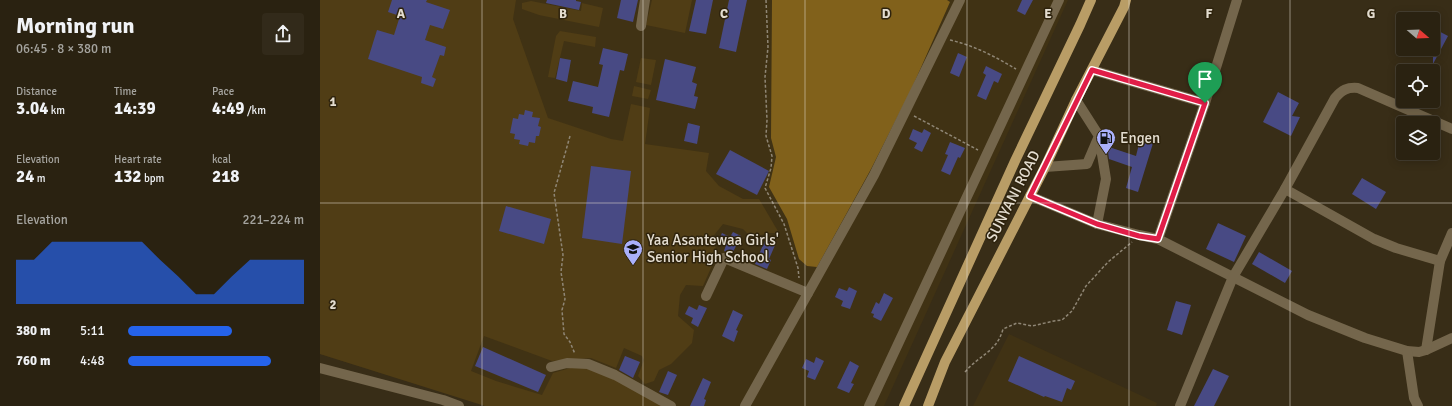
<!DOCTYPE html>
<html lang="en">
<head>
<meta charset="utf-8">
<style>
  :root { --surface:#2a2211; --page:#322a1a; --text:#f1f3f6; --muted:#a5a49f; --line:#463f31; --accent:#2563eb }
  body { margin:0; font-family:Signika,sans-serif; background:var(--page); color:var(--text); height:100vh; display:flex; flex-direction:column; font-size:15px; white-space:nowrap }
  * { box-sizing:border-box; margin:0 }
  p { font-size:13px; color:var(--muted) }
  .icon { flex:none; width:22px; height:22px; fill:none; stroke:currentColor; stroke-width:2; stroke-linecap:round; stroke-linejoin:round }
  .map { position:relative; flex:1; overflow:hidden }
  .side { display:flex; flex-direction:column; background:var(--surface); width:320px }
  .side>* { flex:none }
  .needle { width:26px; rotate:109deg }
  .fabs { position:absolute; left:1076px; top:12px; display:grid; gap:8px }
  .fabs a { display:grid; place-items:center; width:44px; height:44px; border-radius:4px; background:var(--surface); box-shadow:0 2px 10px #0003,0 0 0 1px var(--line); font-size:20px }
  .pin { position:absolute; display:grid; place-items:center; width:34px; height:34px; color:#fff; margin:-41px -17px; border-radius:50% 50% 50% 0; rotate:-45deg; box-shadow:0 0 4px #0007 }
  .pin .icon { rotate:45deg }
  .round { display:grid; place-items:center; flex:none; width:42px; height:42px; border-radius:4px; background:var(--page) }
  .head { display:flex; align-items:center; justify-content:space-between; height:68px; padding:0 16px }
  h1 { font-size:22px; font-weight:800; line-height:30px }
  .stats { display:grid; grid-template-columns:repeat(3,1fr); gap:6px; height:68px; padding:4px 16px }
  .stats div { display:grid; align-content:center }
  .stats b { font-size:17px; font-weight:800 }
  .stats small { font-size:11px; font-weight:400 }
  .stats p { font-size:11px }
  .chart { height:112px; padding:8px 16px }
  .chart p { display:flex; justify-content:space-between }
  .chart svg { width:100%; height:72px; margin-top:4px; fill:var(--accent); opacity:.7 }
  ul { padding:0 16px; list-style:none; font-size:13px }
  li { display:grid; grid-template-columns:64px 48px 1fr; align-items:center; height:30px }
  li i { height:10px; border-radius:5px; background:var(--accent) }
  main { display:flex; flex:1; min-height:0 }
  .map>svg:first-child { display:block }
  .built { fill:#403214 }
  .green { fill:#503d15 }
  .forest { fill:#81611b }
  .building { fill:#484a84 }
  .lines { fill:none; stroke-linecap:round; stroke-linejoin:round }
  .path { stroke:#8f8675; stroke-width:1.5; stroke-dasharray:3 2; stroke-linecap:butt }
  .minor { stroke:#74664c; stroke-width:10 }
  .major { stroke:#b99d66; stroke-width:10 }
  .route-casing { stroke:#fff; stroke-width:8 }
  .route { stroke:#e11d48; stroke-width:5 }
  .grid { fill:none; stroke:#e4ddd0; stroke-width:1; stroke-opacity:0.55 }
  .labels { text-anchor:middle; stroke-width:3; stroke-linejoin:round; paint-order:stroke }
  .poi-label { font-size:15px; fill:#e4ddd0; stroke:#2e230d; text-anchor:start }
  .street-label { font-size:15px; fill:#e4ddd0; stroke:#2e230d }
  .grid-label { font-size:13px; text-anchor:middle; font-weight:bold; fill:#e4ddd0; stroke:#2e230d; stroke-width:3; stroke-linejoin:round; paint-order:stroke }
</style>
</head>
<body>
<main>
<section class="side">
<div class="head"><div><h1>Morning run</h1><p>06:45 · 8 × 380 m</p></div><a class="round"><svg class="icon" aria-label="share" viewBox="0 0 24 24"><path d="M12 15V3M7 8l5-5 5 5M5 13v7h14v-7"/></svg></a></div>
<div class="stats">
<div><p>Distance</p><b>3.04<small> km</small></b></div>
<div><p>Time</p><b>14:39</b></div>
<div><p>Pace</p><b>4:49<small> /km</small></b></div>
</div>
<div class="stats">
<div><p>Elevation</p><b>24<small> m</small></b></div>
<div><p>Heart rate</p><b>132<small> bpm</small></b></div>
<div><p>kcal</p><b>218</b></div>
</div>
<div class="chart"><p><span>Elevation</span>221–224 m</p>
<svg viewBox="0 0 160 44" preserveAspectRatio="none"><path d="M0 44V17L10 17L20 6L30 6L40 6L50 6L60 6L70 6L80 17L90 27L100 38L110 38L120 27L130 17L140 17L150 17L160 17V44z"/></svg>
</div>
<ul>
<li><b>380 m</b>5:11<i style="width:59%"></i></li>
<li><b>760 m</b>4:48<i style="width:81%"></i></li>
</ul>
</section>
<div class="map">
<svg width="1132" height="406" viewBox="0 0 1132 406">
  <rect width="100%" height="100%" fill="#382d17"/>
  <g class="built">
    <polygon points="0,0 748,0 564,406 167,406 0,354"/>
    <polygon points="689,334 837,403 836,406 653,406"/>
  </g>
  <g class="green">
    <polygon points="0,0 196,0 193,19 228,118 291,139 303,141 311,104 330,108 325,144 389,153 386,171 399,186 423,199 439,199 459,233 447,233 432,238 423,229 403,224 391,239 398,252 383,286 366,285 360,295 358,316 374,330 372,343 351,364 339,370 334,381 325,384 318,376 324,360 322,356 304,348 296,368 271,358 232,361 164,336 151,371 176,381 222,395 233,373 257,366 277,369 345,406 165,406 0,354"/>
    <polygon points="332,0 372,0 365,33 326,25"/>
    <polygon points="211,1 261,11 262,3 283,8 279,27 219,15 202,9 202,3"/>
    <polygon points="240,31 276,37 275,47 244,41 235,78 228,77 236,36"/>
    <polygon points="321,58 336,60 331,85 316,82"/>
    <polygon points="314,86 331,90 328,99 312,96"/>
  </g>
  <polygon class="forest" points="452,0 627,0 630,2 591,90 551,169 497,267 487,266 479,259 467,219 449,187 456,157 451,138"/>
  <g class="building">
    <polygon points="72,0 107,0 106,2 130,10 123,29 110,25 105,40 126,47 124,56 120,55 112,77 116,79 113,87 101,83 102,77 48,59 57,30 74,35 80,16 68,12"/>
    <polygon points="227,0 256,0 256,1 261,2 259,10 226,3"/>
    <polygon points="301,0 318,0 313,22 297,18"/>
    <polygon points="376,0 393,0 386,34 369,31"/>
    <polygon points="409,0 427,0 416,52 399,48"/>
    <polygon points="702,0 713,0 705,15 697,11"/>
    <polygon points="1113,28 1128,36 1113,64 1113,57 1098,49 1113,49"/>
    <polygon points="283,48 308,54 304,71 300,70 289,117 272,113 273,107 248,101 253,81 278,87 283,65 279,64"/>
    <polygon points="638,53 647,57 639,77 630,73"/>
    <polygon points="240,58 251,60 247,82 236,79"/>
    <polygon points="345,59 376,67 372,82 377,84 374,96 378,97 375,109 336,100"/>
    <polygon points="666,66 682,74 678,83 674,81 666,100 657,96 666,75 663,73"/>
    <polygon points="958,92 979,103 972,116 980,117 971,136 943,122"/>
    <polygon points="205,110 213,112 212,117 220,118 218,126 221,127 219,136 216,136 215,143 209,142 208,146 199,144 200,140 194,139 195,134 190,133 193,118 198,119 199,114 204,115"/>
    <polygon points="368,123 380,126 377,144 364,141"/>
    <polygon points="593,129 602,133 604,129 611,133 602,152 594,148 597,143 589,139"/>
    <polygon points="821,136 834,140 818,192 806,188 812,167 789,159 788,152 789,147 816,156"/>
    <polygon points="630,142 645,148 640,158 638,157 630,175 621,171 628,155 625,154"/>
    <polygon points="410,150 449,171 437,195 396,174"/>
    <polygon points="271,166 311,171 302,244 262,238"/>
    <polygon points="1042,178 1066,192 1056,209 1032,194"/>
    <polygon points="186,206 231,219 224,244 179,231"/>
    <polygon points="898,223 926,236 914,262 886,249"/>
    <polygon points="413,232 421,236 412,254 404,251 406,245 398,242 402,233 410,237"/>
    <polygon points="446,238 456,243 449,259 451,260 447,269 435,264"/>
    <polygon points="939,252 972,271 965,283 932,264"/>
    <polygon points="529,287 537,291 530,309 521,306 523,301 515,297 519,288 527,291"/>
    <polygon points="564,293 573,298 561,321 553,317 554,314 551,313 556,302 559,304"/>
    <polygon points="856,301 871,305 862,335 847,330"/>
    <polygon points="379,305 387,308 378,327 371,323 373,318 365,314 369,306 377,310"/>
    <polygon points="413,310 423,315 416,330 418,331 414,342 402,336"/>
    <polygon points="163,347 226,375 218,392 155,366"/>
    <polygon points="305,356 320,362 313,378 299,370"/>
    <polygon points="699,356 755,381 751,390 747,388 742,402 725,396 724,397 688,381"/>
    <polygon points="496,357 504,361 495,380 487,377 489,371 482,368 486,359 494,363"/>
    <polygon points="530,361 539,366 531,383 534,384 529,393 517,388"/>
    <polygon points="893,369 909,376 894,406 874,406"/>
    <polygon points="348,371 357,375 348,395 339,392"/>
    <polygon points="383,378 391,382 384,399 386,400 384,406 370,406"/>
  </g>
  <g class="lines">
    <g class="path">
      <polyline points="446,0 448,47 445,77 447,120 446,136 452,156 451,168 445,188 464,224 478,268 479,278"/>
      <path d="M630,40C653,45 676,57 696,69"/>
      <polyline points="594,116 658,150"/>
      <polyline points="250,136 234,193 243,255 241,272 245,299 242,310 244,334 250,342 255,354"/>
      <path d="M645,372C659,355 677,352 683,329L697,323L712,326L734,321L742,320L752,311L766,286L788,262L812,242"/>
    </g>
    <g class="minor">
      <polyline points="321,26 325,0"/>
      <polyline points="772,70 885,103"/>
      <polyline points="725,167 767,164 779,136 756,100"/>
      <polyline points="965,189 1054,239 1076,248 1120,261"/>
      <polyline points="710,196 777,224 819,235 838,239 988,315 1045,338 1087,351 1099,352 1106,350 1132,338"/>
      <polyline points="777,224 786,179 779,136"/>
      <polyline points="838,239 885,103 917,0"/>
      <polyline points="386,296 404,258 488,293"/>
      <polyline points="1106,350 1120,261 1132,233"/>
      <polyline points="1087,351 1094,398 1098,406"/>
      <polyline points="231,367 247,363 268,364 295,375 351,406"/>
      <polyline points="0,368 123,400 139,406"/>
      <polyline points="425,406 554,175 640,0"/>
      <polyline points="549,406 739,0"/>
      <path d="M860,406L913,277L965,189L1015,98C1022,90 1027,87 1038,88L1132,129"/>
    </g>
    <g class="major">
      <polyline points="584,406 695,161 760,25 771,0"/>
      <polyline points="608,406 625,362 725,167 756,100 804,7 806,0"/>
    </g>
  </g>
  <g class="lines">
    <g class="route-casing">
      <polygon id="route" points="772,70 885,103 838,239 819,236 777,224 710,196"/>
    </g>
    <use href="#route" class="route"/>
  </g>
  <path class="grid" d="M162,0V406M323,0V406M485,0V406M647,0V406M809,0V406M970,0V406M0,203H1132"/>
  <defs>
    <g id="fuel-pin" transform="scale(1)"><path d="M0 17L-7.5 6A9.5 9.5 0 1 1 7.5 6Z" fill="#aab0fb" stroke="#2e230d"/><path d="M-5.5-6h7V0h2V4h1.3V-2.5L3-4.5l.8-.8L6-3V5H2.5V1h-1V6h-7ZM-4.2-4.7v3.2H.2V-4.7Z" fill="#111"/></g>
    <g id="school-pin" transform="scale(1)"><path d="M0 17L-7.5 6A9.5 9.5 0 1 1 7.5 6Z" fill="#aab0fb" stroke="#2e230d"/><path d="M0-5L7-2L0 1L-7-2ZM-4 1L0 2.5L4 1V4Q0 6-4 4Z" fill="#111"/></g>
  </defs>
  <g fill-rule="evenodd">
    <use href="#fuel-pin" x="786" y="138"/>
    <use href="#school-pin" x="313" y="249"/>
  </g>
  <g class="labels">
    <g class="poi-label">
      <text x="800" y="143">Engen</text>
      <text x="327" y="245">Yaa Asantewaa Girls'<tspan x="327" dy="17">Senior High School</tspan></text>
    </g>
    <g class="street-label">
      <text transform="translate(693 196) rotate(-63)" y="5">SUNYANI ROAD</text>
    </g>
  </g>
  <g class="grid-label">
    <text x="81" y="18">A</text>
    <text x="243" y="18">B</text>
    <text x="404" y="18">C</text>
    <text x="566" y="18">D</text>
    <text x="728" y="18">E</text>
    <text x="889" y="18">F</text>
    <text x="1051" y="18">G</text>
    <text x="13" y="106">1</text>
    <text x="13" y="309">2</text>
  </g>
</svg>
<div class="fabs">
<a><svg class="needle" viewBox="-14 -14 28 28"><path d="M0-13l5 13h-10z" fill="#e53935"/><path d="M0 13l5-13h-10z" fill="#a5a49f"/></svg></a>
<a><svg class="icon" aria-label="locate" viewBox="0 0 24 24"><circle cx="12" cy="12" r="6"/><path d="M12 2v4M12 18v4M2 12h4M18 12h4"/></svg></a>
<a><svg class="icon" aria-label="layers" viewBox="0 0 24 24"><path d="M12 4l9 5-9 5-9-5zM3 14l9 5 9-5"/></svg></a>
</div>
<div class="pin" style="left:885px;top:103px;background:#1e9e55"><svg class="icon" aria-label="arrive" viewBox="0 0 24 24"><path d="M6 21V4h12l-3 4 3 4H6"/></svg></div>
</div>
</main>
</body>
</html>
